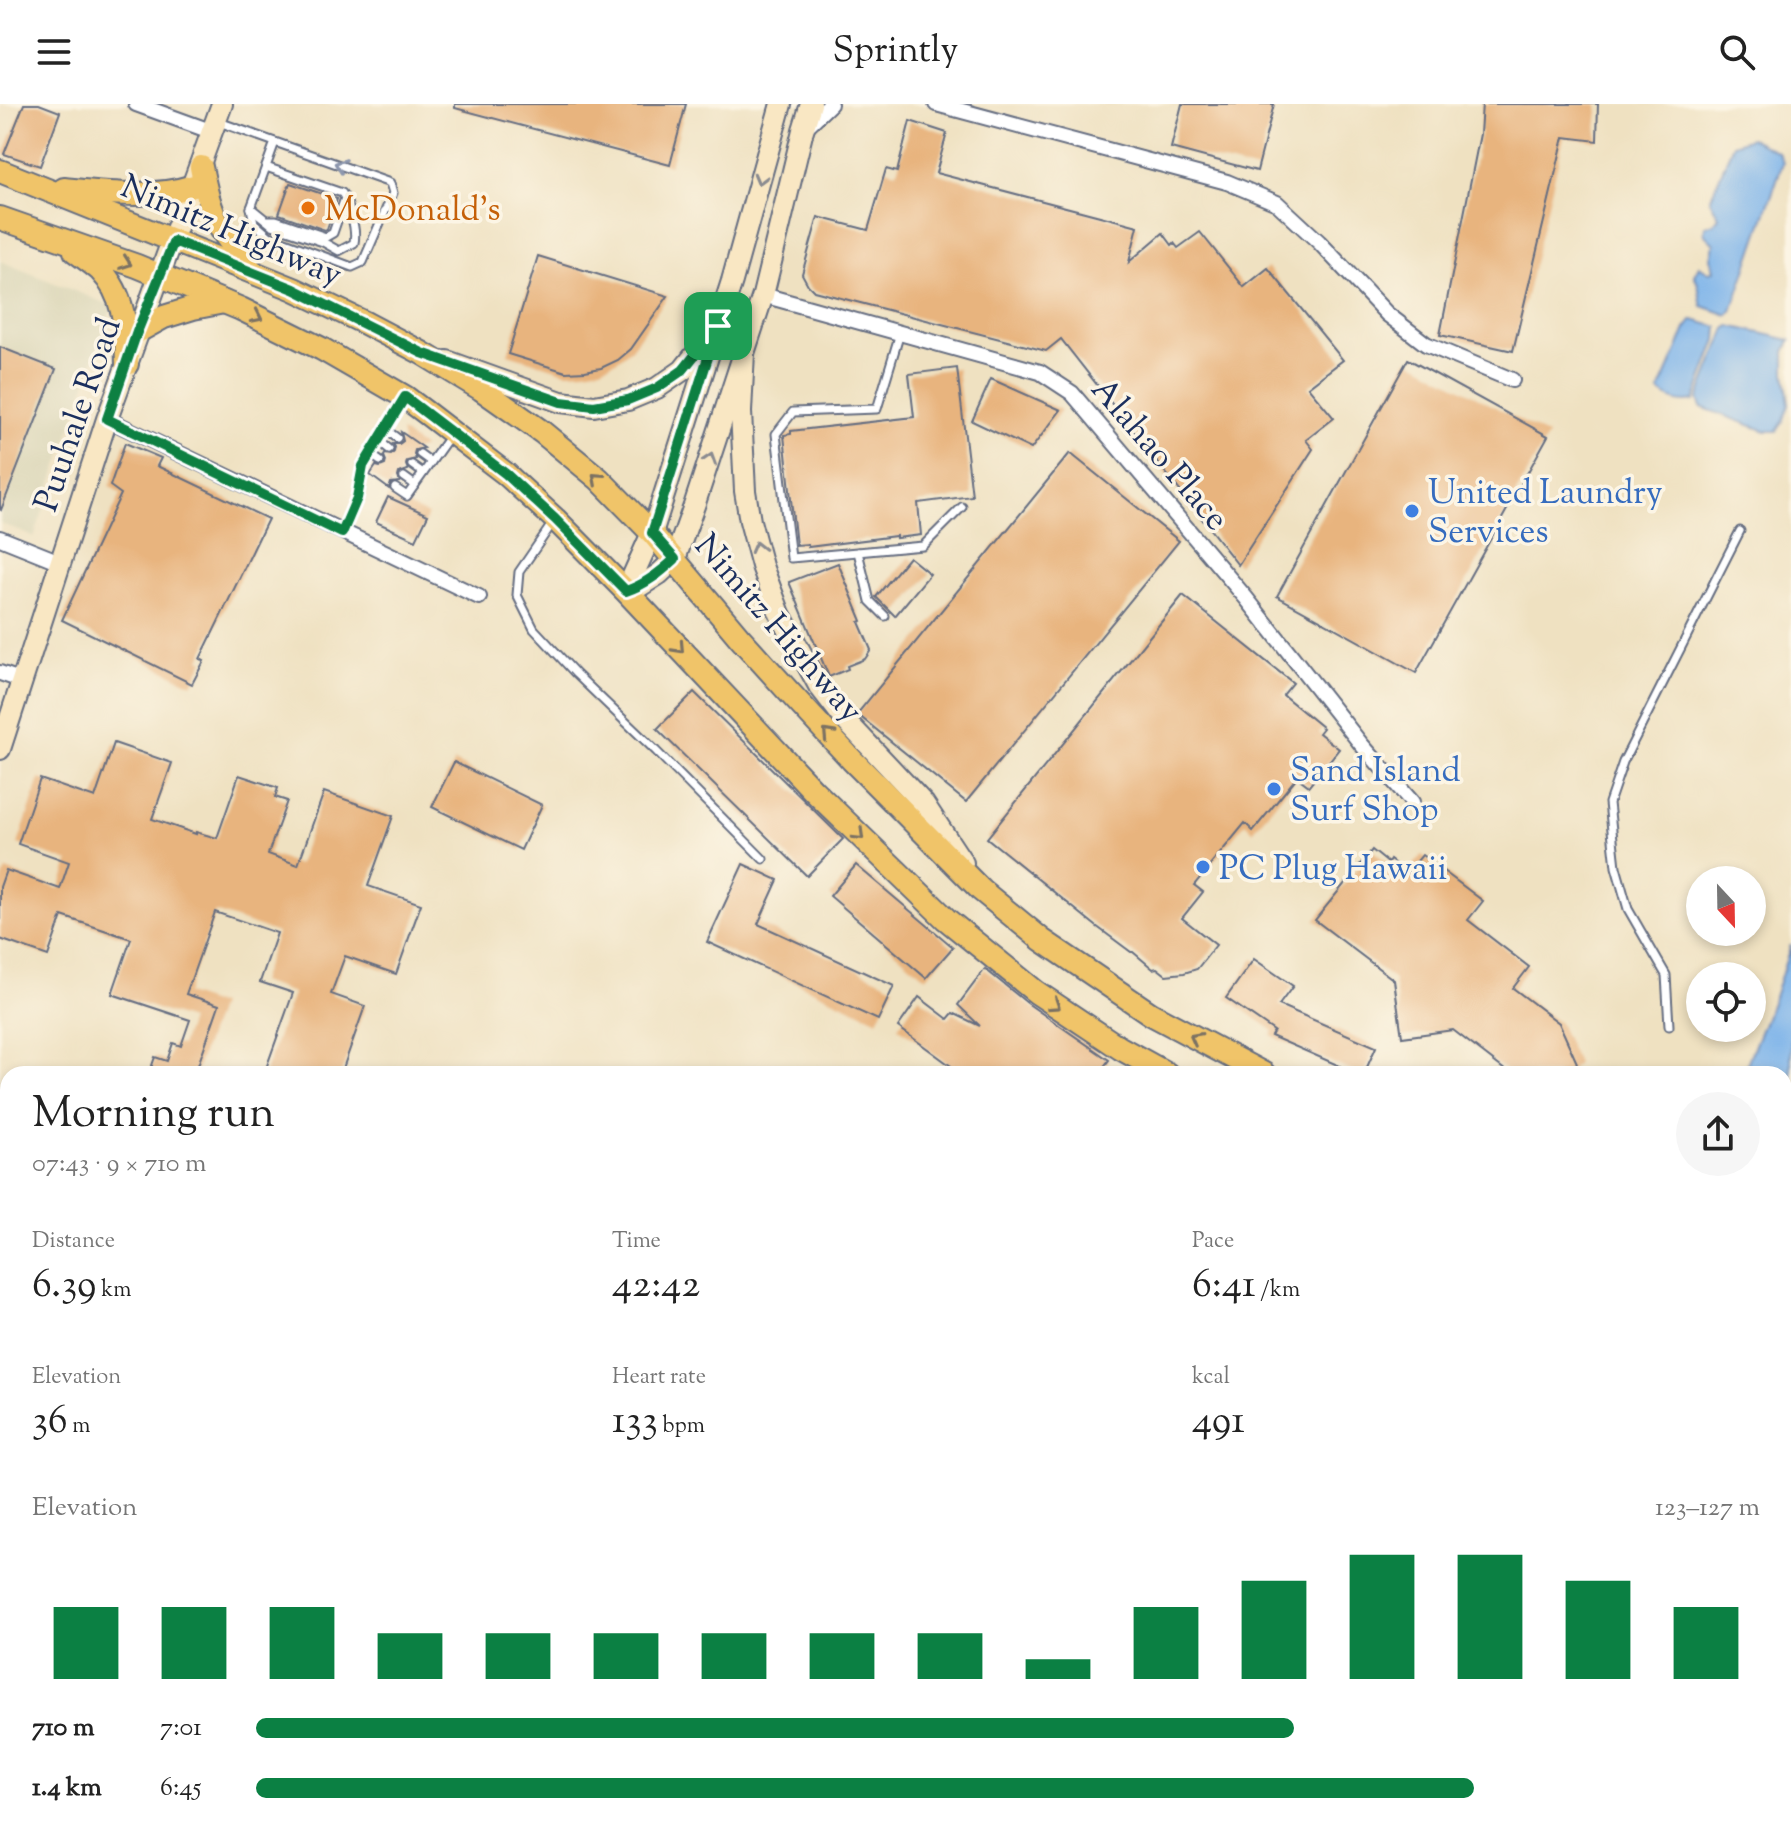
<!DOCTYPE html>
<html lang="en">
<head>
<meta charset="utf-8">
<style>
  :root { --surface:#fff; --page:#f6f6f6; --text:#222; --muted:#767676; --accent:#0b8043 }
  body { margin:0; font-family:"Sorts Mill Goudy",serif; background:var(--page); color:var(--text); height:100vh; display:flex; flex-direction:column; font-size:30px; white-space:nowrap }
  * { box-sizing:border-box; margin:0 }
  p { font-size:26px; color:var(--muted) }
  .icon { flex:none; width:44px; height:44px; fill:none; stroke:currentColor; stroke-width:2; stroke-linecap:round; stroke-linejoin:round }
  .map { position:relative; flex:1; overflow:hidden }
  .panel { position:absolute; left:0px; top:962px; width:1792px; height:768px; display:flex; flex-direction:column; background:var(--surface); border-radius:24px 24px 0 0; box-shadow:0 4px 12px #0003 }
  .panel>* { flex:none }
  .needle { width:52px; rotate:158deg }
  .buttons { position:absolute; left:1686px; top:762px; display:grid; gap:16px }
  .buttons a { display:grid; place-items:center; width:80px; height:80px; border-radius:50%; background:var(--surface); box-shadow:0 4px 12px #0003; font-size:40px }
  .pin { position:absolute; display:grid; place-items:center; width:68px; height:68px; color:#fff; margin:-34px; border-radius:16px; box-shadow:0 4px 12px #0006 }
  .round { display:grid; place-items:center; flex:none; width:84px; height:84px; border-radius:42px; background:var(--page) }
  .summary { display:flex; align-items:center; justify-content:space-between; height:136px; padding:0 32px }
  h1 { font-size:44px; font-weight:600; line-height:60px }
  .stats { display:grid; grid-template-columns:repeat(3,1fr); gap:12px; height:136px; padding:8px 32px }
  .stats div { display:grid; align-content:center }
  .stats b { font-size:40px; font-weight:600 }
  .stats small { font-size:22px; font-weight:400 }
  .stats p { font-size:22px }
  .chart { height:224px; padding:16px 32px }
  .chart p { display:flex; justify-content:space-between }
  .chart svg { width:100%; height:144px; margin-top:8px; stroke:var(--accent); stroke-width:6 }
  ul { padding:0 32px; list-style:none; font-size:26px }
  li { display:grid; grid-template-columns:128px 96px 1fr; align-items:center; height:60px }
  li i { height:20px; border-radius:10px; background:var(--accent) }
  header { display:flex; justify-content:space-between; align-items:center; height:104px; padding:0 32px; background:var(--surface); font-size:36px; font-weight:600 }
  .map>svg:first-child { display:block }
  .built { fill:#dad5b6 }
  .water { fill:#7ab2ea; stroke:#4a70a4; stroke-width:2 }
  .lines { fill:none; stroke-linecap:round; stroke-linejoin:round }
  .stream { stroke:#7ab2ea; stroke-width:5 }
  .building { fill:#e8b47e }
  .lane-casing { stroke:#656d81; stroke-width:11 }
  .street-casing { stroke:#656d81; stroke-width:18 }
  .secondary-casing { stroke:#656d81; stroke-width:24 }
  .primary-casing { stroke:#656d81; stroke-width:26 }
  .highway-casing { stroke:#656d81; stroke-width:28 }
  .path { stroke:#656d81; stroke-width:3; stroke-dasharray:6 6; stroke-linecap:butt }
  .lane { stroke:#fff; stroke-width:7 }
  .street { stroke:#fff; stroke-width:14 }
  .secondary { stroke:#f9e7c3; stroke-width:20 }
  .primary { stroke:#f0c469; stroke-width:22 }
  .highway { stroke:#f0c469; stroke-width:24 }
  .rail { stroke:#1b2f5e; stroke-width:5 }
  .oneway { stroke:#8d97ae }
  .oneway2 { stroke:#8a8b90 }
  .oneway3 { stroke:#7b7263 }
  .route-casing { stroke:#fff; stroke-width:16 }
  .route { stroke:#0b8043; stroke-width:10 }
  .food-dot { fill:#e8710a; stroke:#fcf5e5; stroke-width:3 }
  .shop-dot { fill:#3f7fe0; stroke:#fcf5e5; stroke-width:3 }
  .labels { text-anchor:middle; stroke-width:7; stroke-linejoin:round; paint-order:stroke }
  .food-label { font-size:34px; fill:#c56008; stroke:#fcf5e5; text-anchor:start }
  .street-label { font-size:34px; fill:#1b2f5e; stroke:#fcf5e5 }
  .shop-label { font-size:34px; fill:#366cbe; stroke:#fcf5e5; text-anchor:start }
</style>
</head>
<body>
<header><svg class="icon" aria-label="menu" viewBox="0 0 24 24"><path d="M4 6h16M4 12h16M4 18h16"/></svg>Sprintly<svg class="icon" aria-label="search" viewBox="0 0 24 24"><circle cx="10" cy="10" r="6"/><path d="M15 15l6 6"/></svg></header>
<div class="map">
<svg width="1791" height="1730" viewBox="0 0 1791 1730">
  <rect width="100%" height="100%" fill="#fcf5e5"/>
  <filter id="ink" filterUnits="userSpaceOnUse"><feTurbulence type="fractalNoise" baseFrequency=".0125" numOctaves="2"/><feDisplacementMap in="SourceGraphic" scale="16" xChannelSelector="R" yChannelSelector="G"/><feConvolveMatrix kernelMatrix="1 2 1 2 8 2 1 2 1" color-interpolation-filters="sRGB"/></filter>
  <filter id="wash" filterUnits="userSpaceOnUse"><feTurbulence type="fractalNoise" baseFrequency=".006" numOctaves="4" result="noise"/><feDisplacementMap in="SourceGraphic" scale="32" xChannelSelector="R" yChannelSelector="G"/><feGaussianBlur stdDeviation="1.8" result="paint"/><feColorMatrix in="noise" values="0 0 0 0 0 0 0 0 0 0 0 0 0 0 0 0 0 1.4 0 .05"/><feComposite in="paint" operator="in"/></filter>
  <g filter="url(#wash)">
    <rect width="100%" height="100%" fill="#efe1c1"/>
    <g class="built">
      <polygon points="0,157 112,202 34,433 0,419"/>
      <polygon points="1214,1722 1273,1722 1281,1730 1209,1730"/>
    </g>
    <g class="water">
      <path d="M1750,34L1778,48L1783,58L1732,207L1728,211L1702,202C1698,189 1701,183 1694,171L1699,162L1709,168L1714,167L1711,154L1714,140L1704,130L1705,122L1714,119L1719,113L1710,96L1733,40Z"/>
      <path d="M1693,216L1718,223L1717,236L1694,297C1680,300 1671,296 1659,288L1686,225Z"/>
      <polygon points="1730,222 1790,236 1785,248 1785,268 1789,301 1783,318 1777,327 1766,327 1701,303 1698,295 1726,225"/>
      <polygon points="1791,841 1791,1138 1784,1147 1784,970 1743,970 1773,896"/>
    </g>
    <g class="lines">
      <polyline class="stream" points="1122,1730 1124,1722"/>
    </g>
    <g id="blocks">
      <g class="building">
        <polygon points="24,0 39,0 60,8 40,62 4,50"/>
        <polygon points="455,0 686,0 670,61 455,4"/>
        <polygon points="1182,0 1274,0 1257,67 1171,44"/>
        <polygon points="1482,0 1598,0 1597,37 1564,33 1513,247 1440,231 1480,30"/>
        <polygon points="910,17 947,29 936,69 1138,122 1129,158 1163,129 1172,141 1174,139 1178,144 1200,128 1244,183 1268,164 1343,256 1308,283 1334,314 1306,336 1313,345 1238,461 1061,235 1046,247 814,187 808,181 802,170 818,113 868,126 886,65 897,68"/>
        <polygon points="290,79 337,95 327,125 325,126 279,110"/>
        <polygon points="538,152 668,192 631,245 618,256 601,264 585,267 566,268 508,250"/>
        <polygon points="0,243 56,265 1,406 0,405"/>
        <polygon points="1408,255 1548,332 1416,569 1277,492"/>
        <polygon points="957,264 972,392 918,399 921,431 896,434 896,432 808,443 808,440 796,441 784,331 791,330 791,327 914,313 909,270"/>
        <polygon points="991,275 1061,306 1031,345 972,317"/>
        <polygon points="401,328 424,344 415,346 414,350 416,355 407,357 406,361 408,366 399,369 398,373 400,378 391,379 389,385 370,371 376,362 380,363 385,361 386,357 384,352 385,350 391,351 394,348 395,343 393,340 399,340 403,337"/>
        <polygon points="125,339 161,354 157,362 268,415 200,555 204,557 192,580 62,516 121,390 110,382"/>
        <polygon points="1070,349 1179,437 966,698 857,610"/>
        <polygon points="388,393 428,411 416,436 376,418"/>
        <polygon points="909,453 930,470 895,512 876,493"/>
        <polygon points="838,459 862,517 859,518 871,546 865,555 847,562 848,565 829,573 789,478"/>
        <polygon points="1183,491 1293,579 1283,591 1323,624 1319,629 1339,645 1309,682 1297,673 1253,727 1245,719 1194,781 1203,788 1182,814 1216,841 1197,865 1184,869 1166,871 1157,864 1153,865 1133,848 1131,848 1096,822 987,734"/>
        <polygon points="694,588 843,735 807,772 657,625"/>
        <polygon points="114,639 172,659 152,715 196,730 196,728 217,734 239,671 278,684 275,693 287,697 268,750 298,761 324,688 393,712 368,782 421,800 396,870 345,852 331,890 365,902 341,970 264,970 293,889 260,878 277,829 215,808 186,890 219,901 196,967 198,968 198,970 149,970 155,953 167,957 173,939 181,942 190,916 112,890 131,835 62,812 48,852 0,835 0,783 6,766 60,785 69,758 18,740 40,675 95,694"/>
        <polygon points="454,658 542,701 521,746 432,703"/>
        <polygon points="1372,746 1388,759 1390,756 1407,769 1422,751 1483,797 1468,816 1529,863 1513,884 1559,919 1577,959 1568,970 1510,970 1453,926 1402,933 1394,876 1315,816"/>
        <polygon points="743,760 778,776 758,820 894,882 878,916 707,838"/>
        <polygon points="856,761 953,843 926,874 830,792"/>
        <polygon points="1254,855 1293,882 1279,901 1376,943 1364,970 1358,970 1271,932 1274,927 1226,894"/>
        <polygon points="985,865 1027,899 1109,956 1098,970 962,970 898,923 919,893 948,915 953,909 980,922 958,901"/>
      </g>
    </g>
  </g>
  <g filter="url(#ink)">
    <use href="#blocks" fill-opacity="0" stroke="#656d81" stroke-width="2"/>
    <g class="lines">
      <g class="lane-casing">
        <g id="lane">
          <polyline points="219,18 275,38 251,104 254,119 269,132 352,163 363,158 393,89 390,79 275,38"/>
          <polyline points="266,63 342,89 345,94 333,129 326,133 276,116 267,116"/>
          <path d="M251,104L272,121L323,138L339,147L354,139C357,124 350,110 346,95"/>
          <polyline points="900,229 877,305 793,308 776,330 791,454 923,442 962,403"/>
          <polyline points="385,325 397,334"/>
          <polyline points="378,336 389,345"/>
          <polyline points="370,350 380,357"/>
          <polyline points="420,350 431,358"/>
          <polyline points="412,361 423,369"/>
          <polyline points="404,373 415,381"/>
          <polyline points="395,384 407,392 451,330"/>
          <polyline points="554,417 519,468 517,491 534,525 576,570 656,647 763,755"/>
          <polyline points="343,428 357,394 363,362 403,295"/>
          <polyline points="858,448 870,497 885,512"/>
          <polyline points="1669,922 1666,871 1628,805 1616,763 1609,699 1623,658 1740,427"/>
          <polyline points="0,1594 8,1581"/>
          <polyline points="195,1722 201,1730"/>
          <polyline points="453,1722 472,1730"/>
          <polyline points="1293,1722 1301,1730"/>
          <polyline points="502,1730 504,1722"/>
          <polyline points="631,1730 633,1722"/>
          <polyline points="672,1730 676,1722"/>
          <polyline points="891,1730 895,1722"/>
          <polyline points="1089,1730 1092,1722"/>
          <polyline points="1587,1730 1591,1722"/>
        </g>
      </g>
      <g class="street-casing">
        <g id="street">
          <polyline points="136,0 213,28"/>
          <polyline points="936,0 1227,78 1277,99 1319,138 1387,210 1426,240 1512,276"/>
          <polyline points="806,23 830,0"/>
          <polyline points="763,191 1040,268 1072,289 1246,494 1361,640 1412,698"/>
          <polyline points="107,315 479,493"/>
          <polyline points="0,434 60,458"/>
          <polyline points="0,569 23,577"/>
          <polyline points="0,1363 8,1365"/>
          <polyline points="0,1540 8,1542"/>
          <polyline points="346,1722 363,1730"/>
          <polyline points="32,1730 55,1722"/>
        </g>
      </g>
      <g class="secondary-casing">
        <g id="secondary">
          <polyline points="744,248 741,308 745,387 750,417 762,462 780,510 819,582 846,617 924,700 963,759"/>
          <polyline points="447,257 561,298 594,302 628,296 657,284 683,266 710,232"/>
          <polyline points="626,487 637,484 659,470 675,455 695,399 763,191 803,26 811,0"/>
          <polyline points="626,487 652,429 732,177 781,0"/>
          <polyline points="0,645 107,315 222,0"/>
          <polyline points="1784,1715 1791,1699"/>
          <polyline points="1723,1730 1727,1722"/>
        </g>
      </g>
      <g class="primary-casing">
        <g id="primary">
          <path d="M201,63C205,82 209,102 218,120C228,137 241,153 253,168"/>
          <polyline points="0,67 294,185 365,219 422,249 481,285 542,328 599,375 652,429 740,534 789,588 852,656 981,786 1042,836 1151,910 1264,970"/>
          <path d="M64,85C106,89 153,95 194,82"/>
          <polyline points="0,114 137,162 241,205 322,245 405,293 429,311 506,370 555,415 626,487 813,686 946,815 1036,888 1120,944 1167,970"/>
          <path d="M75,147C83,153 92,159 100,166C126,192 126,227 127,260"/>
          <polyline points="137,228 164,213 193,204 224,198"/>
          <polyline points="1784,1105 1791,1106"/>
          <polyline points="0,1142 8,1144"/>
          <polyline points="0,1162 8,1165"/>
          <polyline points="1784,1322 1791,1322"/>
          <polyline points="1784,1410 1791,1410"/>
          <polyline points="1784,1551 1787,1572"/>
          <polyline points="1789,1730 1791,1727"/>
        </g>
      </g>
      <g class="highway-casing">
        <g id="highway">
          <polyline points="1784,1152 1791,1153"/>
          <polyline points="1784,1373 1791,1373"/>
        </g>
      </g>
      <polyline class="path" points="1784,1441 1791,1441"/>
      <use href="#lane" class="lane"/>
      <use href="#street" class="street"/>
      <use href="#secondary" class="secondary"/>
      <use href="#primary" class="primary"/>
      <use href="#highway" class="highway"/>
      <polyline class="rail" points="1784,1270 1791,1269"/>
    </g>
    <defs><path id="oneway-chevron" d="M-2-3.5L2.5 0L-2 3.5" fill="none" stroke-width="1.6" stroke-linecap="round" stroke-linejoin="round" transform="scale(2)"/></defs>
    <use class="oneway" href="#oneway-chevron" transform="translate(340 61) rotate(-160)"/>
    <g class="oneway2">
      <use href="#oneway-chevron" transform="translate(760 75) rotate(105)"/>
      <use href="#oneway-chevron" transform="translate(710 355) rotate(-72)"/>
      <use href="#oneway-chevron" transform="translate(757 443) rotate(-104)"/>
    </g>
    <g class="oneway3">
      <use href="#oneway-chevron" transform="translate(126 159) rotate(20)"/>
      <use href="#oneway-chevron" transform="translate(257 213) rotate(26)"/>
      <use href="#oneway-chevron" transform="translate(597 374) rotate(-138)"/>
      <use href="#oneway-chevron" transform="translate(679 544) rotate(47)"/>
      <use href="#oneway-chevron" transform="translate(828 630) rotate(-133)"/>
      <use href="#oneway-chevron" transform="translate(859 731) rotate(44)"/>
      <use href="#oneway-chevron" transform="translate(1055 901) rotate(34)"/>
      <use href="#oneway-chevron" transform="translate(1195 934) rotate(-152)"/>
    </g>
  </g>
  <g class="lines" filter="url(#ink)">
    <g class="route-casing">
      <path id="route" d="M174,137L294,185L422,249L561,298L594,302L628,296L657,284L683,266L718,222L652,429L675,455C660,469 645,481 626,487L555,415L506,370L405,293L363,362L357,394L342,429L107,315L137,228Z"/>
    </g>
    <use href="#route" class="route"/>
  </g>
  <circle class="food-dot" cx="308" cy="104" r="8"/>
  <g class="shop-dot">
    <circle cx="1412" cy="407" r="8"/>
    <circle cx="1274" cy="685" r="8"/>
    <circle cx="1203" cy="763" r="8"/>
  </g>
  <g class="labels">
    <g class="food-label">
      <text x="324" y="116">McDonald's</text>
    </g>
    <g class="street-label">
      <text transform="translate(232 125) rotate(23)" y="12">Nimitz Highway</text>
      <text transform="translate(76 310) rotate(-71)" y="12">Puuhale Road</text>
      <text transform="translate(1161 349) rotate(49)" y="12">Alahao Place</text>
      <text transform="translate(780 523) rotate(49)" y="12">Nimitz Highway</text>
    </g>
    <g class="shop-label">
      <text x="1428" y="399">United Laundry<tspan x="1428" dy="39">Services</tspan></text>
      <text x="1290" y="677">Sand Island<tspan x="1290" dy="39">Surf Shop</tspan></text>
      <text x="1219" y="775">PC Plug Hawaii</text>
    </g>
  </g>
</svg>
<div class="buttons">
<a><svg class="needle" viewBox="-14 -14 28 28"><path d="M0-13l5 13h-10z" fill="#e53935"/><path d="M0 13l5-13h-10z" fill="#767676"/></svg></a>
<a><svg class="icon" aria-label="locate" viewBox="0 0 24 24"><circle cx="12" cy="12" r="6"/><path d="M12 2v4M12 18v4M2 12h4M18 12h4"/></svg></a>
</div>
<div class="pin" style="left:718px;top:222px;background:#1e9e55"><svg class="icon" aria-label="arrive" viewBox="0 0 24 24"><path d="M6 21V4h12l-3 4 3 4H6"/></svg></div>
<section class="panel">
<div class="summary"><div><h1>Morning run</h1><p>07:43 · 9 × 710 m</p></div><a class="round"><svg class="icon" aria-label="share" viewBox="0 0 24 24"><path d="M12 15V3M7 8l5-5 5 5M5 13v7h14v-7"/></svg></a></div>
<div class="stats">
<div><p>Distance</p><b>6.39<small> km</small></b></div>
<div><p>Time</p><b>42:42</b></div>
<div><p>Pace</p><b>6:41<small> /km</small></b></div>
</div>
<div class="stats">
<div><p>Elevation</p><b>36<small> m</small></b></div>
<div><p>Heart rate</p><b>133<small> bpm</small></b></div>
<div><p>kcal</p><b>491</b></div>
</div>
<div class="chart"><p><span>Elevation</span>123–127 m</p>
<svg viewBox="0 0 160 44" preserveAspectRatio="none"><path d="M5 44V22M15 44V22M25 44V22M35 44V30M45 44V30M55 44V30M65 44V30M75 44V30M85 44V30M95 44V38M105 44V22M115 44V14M125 44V6M135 44V6M145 44V14M155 44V22"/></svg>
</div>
<ul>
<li><b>710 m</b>7:01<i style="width:69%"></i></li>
<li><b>1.4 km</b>6:45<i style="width:81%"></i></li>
</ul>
</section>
</div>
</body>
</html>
